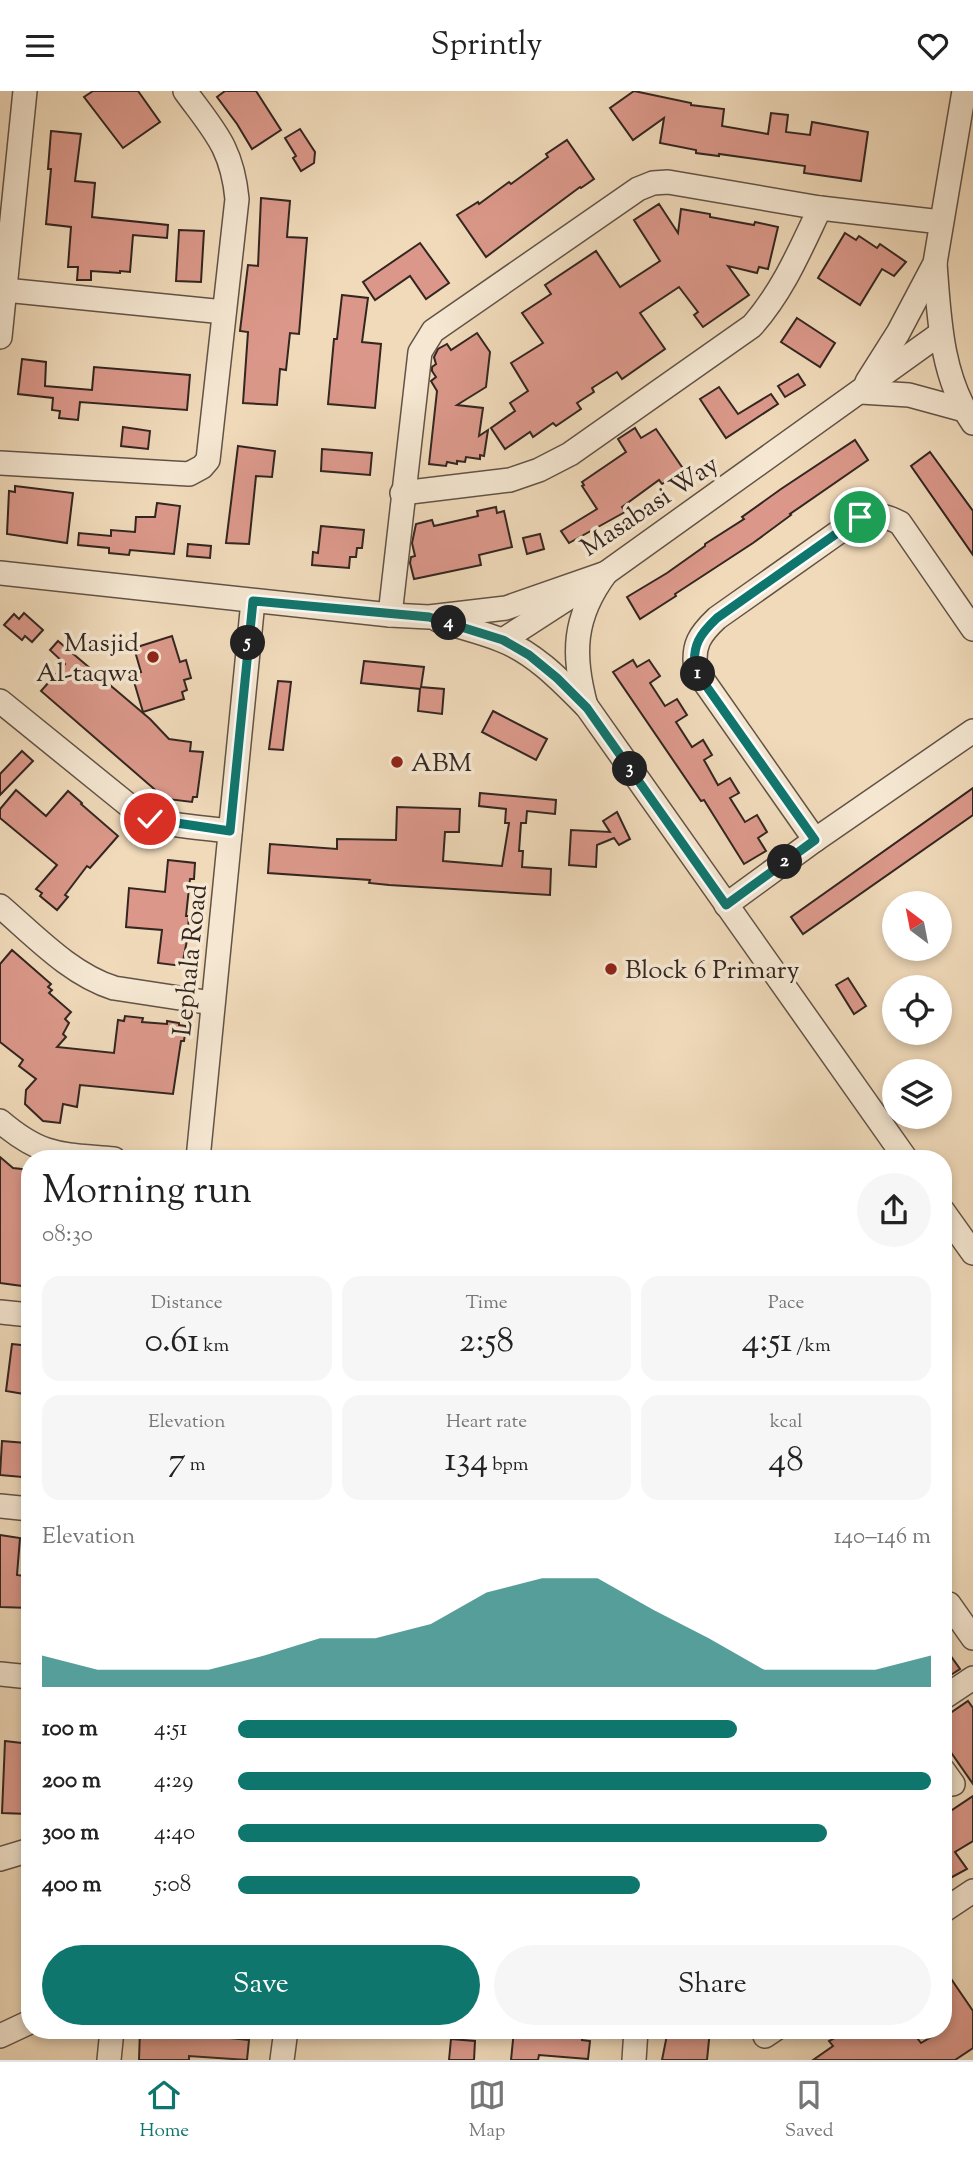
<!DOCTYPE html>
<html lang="en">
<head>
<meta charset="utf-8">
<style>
  :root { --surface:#fff; --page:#f6f6f6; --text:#222; --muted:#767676; --line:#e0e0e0; --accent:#0f766e }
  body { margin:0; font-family:"Sorts Mill Goudy",serif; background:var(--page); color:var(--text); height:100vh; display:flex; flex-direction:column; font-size:26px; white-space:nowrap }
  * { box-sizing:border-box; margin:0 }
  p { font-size:23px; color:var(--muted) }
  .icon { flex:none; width:38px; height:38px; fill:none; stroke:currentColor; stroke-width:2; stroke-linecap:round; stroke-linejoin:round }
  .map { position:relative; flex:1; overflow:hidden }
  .sheet { position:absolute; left:21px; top:1059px; width:931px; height:889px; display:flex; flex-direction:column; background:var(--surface); border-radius:28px; box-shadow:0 4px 10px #0003 }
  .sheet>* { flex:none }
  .needle { width:46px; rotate:328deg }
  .fabs { position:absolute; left:882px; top:800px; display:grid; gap:14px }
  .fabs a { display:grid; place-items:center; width:70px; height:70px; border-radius:50%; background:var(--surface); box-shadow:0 4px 10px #0003; font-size:35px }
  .pin { position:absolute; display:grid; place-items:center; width:60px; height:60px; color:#fff; margin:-30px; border:4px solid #fff; border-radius:50%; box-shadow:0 2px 7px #0007 }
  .km { position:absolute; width:35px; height:35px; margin:-18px; border-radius:50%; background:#222; color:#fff; font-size:19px; line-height:35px; text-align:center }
  .round { display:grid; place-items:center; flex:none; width:74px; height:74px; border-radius:37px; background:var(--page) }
  .overview { display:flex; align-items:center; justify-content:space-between; height:119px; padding:0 21px }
  h1 { font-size:38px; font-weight:600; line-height:52px }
  .stats { display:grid; grid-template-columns:repeat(3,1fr); gap:10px; height:119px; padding:7px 21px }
  .stats div { display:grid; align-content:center; border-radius:18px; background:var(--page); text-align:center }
  .stats b { font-size:35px; font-weight:600 }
  .stats small { font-size:19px; font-weight:400 }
  .stats p { font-size:19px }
  .chart { height:196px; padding:14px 21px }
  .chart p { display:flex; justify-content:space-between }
  .chart svg { width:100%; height:126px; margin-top:7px; fill:var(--accent); opacity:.7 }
  .primary-button { display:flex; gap:14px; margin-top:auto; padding:14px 21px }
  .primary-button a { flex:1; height:80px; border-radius:42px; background:var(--accent); color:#fff; font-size:28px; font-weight:600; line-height:80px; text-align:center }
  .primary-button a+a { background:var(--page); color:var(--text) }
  ul { padding:0 21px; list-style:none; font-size:23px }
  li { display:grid; grid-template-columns:112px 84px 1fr; align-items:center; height:52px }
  li i { height:18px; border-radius:9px; background:var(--accent) }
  header { display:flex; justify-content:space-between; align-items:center; height:91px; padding:0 21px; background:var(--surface); font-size:32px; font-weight:600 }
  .dock { display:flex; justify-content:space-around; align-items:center; height:98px; border-top:2px solid var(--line); background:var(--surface); font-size:19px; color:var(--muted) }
  .dock a { display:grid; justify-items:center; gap:4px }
  .dock .current { color:var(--accent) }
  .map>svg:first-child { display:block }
  .building { fill:#db988a; stroke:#332621; stroke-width:2 }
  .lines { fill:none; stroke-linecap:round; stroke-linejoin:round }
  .minor-casing { stroke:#625347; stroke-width:26 }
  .minor { stroke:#f5e7d2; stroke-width:23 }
  .route-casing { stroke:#fff; stroke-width:14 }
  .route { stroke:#0f766e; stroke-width:9 }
  .poi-dot { fill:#8f2418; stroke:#f5e7d2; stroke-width:2.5 }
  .labels { text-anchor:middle; stroke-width:7; stroke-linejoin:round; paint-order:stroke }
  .street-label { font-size:26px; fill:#332621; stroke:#f5e7d2 }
  .poi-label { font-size:26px; fill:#332621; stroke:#f5e7d2; text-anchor:start }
</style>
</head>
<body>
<header><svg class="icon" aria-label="menu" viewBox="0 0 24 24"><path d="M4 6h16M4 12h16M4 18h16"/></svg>Sprintly<svg class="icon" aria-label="heart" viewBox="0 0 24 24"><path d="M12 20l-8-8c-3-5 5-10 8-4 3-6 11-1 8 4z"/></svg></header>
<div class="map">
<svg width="973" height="1969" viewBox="0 0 973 1969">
  <rect width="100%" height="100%" fill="#f0daba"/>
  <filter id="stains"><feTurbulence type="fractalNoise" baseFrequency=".00286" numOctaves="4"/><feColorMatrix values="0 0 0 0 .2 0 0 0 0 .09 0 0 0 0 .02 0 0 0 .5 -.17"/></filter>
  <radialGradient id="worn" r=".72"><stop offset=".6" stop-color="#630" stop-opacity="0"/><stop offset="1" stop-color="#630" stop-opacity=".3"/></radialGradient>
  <g class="building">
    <polygon points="93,0 138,0 160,31 123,57 84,6"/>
    <polygon points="225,0 256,0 281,39 252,58 237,33 217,6"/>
    <polygon points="634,0 691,12 691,14 724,18 722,35 768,43 771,22 788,24 786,41 810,44 812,31 868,41 861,90 804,82 805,75 719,63 719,65 696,62 696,59 660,52 664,27 633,49 610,17"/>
    <polygon points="300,38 315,61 314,72 301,80 293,67 296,65 285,47"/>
    <polygon points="51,40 81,43 75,90 95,92 92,126 168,134 167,147 133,144 130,181 120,180 120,182 91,180 91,189 77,189 78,176 68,176 71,136 46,133 51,78 48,78"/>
    <polygon points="567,49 594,88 581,97 580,96 486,166 457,124 478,111 479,113 509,91 511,93 548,66 546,63"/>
    <polygon points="261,107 290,110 287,146 307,147 299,243 290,242 286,279 280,278 277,314 243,312 248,241 240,240 248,174 258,175"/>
    <polygon points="659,113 678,142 681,118 710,123 710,126 754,134 755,131 778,136 768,178 759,176 757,182 728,175 749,204 703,236 694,224 698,221 679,196 640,222 665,258 622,288 617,281 592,297 594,301 577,312 581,318 556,335 553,332 533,346 530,341 505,358 491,337 515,320 510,312 528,300 511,272 543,252 522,222 551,203 545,194 596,160 620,196 660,170 634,129"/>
    <polygon points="179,139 204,140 201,191 176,190"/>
    <polygon points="845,142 856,149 859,145 877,157 880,153 906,171 894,185 882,178 860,214 818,187"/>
    <polygon points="420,152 449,192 426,208 410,185 375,209 363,191"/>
    <polygon points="342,204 368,207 362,251 381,253 375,317 328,313 334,248 337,248"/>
    <polygon points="797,227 835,252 820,276 781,251"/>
    <polygon points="477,242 490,261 486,296 457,314 483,317 479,345 488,339 484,365 480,364 480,368 466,366 465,371 457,370 457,373 447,371 446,375 429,373 437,300 431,290 436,286 432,280 432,276 436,273 434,266 438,258 447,253 451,259"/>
    <polygon points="22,268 46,271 45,295 92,299 94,276 190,284 187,319 80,311 78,329 59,327 60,320 52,319 53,307 18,303"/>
    <polygon points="798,283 805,294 785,306 778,295"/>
    <polygon points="719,296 738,323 771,303 778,313 726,347 700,308"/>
    <polygon points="123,336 150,340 148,358 121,355"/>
    <polygon points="635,337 641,347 656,338 684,379 662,393 659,389 622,416 625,421 569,452 561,440 597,418 582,395 584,394 582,391 626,361 618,348"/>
    <polygon points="855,349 868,369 790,423 791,424 753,452 675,503 676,505 640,528 627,506 667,482 705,455 705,453 744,428 742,426 781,398"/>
    <polygon points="238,355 275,360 272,386 256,385 249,453 226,452"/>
    <polygon points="322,358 372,362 370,384 321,380"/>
    <polygon points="930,361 973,420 973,464 911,375"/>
    <polygon points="15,395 73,402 67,452 7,443 9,400 15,401"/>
    <polygon points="157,412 180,415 174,463 130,459 129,464 109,462 109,457 78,454 79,442 111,445 111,439 135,441 136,426 155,426"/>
    <polygon points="496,416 497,422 504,420 512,456 479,464 481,474 414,488 410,472 411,466 415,465 412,452 416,433 432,429 434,435 478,425 477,420"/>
    <polygon points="321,435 364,439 362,457 357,457 356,466 350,466 349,477 312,474 313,461 318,462"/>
    <polygon points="540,443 544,458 527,463 523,447"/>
    <polygon points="188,453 211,455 210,467 187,465"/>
    <polygon points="24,522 43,539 32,551 25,545 22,549 4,534 14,523 19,528"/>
    <polygon points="172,545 180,571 186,569 191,587 184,589 187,599 182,601 184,608 143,621 132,584 141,581 134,557"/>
    <polygon points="58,550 150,628 169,648 191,651 190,660 203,661 197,706 193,706 192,711 159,707 160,703 41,600 65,573 50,559"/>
    <polygon points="633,569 637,576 649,569 660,585 650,592 665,615 677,608 687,624 676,631 692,656 703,649 712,664 704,669 718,694 730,687 739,702 730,707 745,731 757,724 767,741 758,747 766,760 744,773 704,709 701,710 613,581"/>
    <polygon points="364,570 424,576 421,596 444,598 442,623 418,620 420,598 361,592"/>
    <polygon points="278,590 291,591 283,659 269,658"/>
    <polygon points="493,620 547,648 536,669 482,641"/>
    <polygon points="22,660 33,670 0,704 0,683"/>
    <polygon points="973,697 973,724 803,843 791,826"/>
    <polygon points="16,699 46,725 68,700 82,712 81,713 118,745 90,777 87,775 65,804 68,806 57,819 40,805 42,802 36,798 57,774 0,727 0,718"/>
    <polygon points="480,702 556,709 555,723 527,720 526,732 521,732 519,760 523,760 522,776 551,778 550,804 389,794 369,792 370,789 268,782 270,753 337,758 337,748 396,749 397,716 460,718 459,741 445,741 443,770 502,775 509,732 505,732 506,718 479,715"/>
    <polygon points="617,721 630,748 619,754 614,747 597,754 596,776 569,774 571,739 610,741 603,730"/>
    <polygon points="168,769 195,772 194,788 190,788 186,825 189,825 187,849 182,875 158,872 162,839 126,836 129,797 165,801"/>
    <polygon points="12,859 51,893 48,896 52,899 49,902 71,921 65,928 69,932 63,943 66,946 57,956 114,962 118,929 124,930 125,925 143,927 142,931 167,933 167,930 179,932 179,934 186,935 184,950 181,950 173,1003 80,994 77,1016 63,1013 60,1032 43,1030 25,1013 26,999 36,988 19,975 23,969 0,951 0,873"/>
    <polygon points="848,887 866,915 854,923 836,894"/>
    <polygon points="0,1066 13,1077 30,1079 30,1196 0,1192"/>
    <polygon points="12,1253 30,1255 30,1304 6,1300"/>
    <polygon points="2,1350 26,1352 22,1386 0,1384"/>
    <polygon points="0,1444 20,1447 17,1484 30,1486 30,1517 0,1516"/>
    <polygon points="943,1554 960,1578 943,1589"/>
    <polygon points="968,1610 973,1617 973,1693 943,1650 943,1627"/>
    <polygon points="5,1650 30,1653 28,1723 2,1722"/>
    <polygon points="973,1705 973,1750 955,1761 967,1778 943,1791 943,1725"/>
    <polygon points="943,1876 973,1920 973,1957 955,1969 813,1969 833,1955 829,1950 849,1939 911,1939 921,1952 943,1939"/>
    <polygon points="140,1939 193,1939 230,1944 229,1947 249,1949 247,1969 189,1965 189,1969 139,1969"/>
    <polygon points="514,1939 582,1940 582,1949 590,1950 588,1968 539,1964 538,1969 511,1969"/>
    <polygon points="668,1939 710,1939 707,1969 662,1969"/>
    <polygon points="451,1948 475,1950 474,1969 449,1969"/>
  </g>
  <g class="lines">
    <g class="minor-casing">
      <g id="minor">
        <path d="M935,172C939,226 941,286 973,332"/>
        <polyline points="5,199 224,221"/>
        <polyline points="0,246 25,0"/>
        <polyline points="867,291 898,242 935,172 964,0"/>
        <polyline points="861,301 909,304 964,319"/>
        <path d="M0,372L189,383L202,376L208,369L237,108C232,56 214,40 185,0"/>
        <path d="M402,402L510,389L539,379L570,363L752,235C783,200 800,159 820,117"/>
        <polyline points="0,482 390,524 429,526 506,517 606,482 941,242"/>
        <polyline points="390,524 420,261 433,240 638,98 653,92 668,91 820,117 941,131"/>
        <path d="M438,529C459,536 481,541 501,549C535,562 562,591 587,616L906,1068"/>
        <polyline points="503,549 571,505"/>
        <path d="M0,610L137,721C165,736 199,736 230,740"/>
        <path d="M586,615C572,564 573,526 606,482"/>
        <path d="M815,749L696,579C692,554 700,543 717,527L860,426C876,423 885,424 900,432L973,538"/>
        <polyline points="726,814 815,749 973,640"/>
        <path d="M0,815C35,845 70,883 114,897L212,912"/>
        <path d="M0,1030C42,1066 60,1063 114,1068"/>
        <polyline points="198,1068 253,510"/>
        <polyline points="943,1120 973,1162"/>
        <polyline points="0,1221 30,1224"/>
        <polyline points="0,1415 30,1418"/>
        <polyline points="949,1513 973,1547"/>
        <polyline points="0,1583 30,1586"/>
        <polyline points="943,1607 973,1587"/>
        <polyline points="943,1679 953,1693"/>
        <polyline points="0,1768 30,1759"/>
        <polyline points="943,1820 973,1800"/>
        <polyline points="0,1945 30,1931"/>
        <polyline points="765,1945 774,1939"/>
        <polyline points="109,1969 112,1939"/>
        <polyline points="282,1969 286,1939"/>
        <polyline points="634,1969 636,1939"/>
      </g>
    </g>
    <use href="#minor" class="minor"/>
  </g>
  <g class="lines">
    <g class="route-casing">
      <path id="route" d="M150,728L230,740L253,510L429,526L503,549L529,564L557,587L587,617L726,814L815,749L695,579C692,554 700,543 717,527L860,426"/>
    </g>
    <use href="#route" class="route"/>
  </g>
  <g class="poi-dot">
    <circle cx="153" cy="566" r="7"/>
    <circle cx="397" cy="671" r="7"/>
    <circle cx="611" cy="878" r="7"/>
  </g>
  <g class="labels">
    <g class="street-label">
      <text transform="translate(649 414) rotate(-34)" y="9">Masabasi Way</text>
      <text transform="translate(189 869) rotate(-84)" y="9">Lephala Road</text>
    </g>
    <g class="poi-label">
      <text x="139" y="560" text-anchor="end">Masjid<tspan x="139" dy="30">Al-taqwa</tspan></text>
      <text x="411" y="680">ABM</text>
      <text x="625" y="887">Block 6 Primary</text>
    </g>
  </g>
  <rect width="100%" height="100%" filter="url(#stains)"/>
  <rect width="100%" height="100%" fill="url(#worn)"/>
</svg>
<div class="fabs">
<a><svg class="needle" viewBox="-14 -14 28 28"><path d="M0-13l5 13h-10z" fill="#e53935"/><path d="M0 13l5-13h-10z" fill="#767676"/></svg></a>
<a><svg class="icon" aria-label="locate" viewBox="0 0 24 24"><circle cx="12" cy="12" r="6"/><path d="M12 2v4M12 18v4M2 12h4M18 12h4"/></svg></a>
<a><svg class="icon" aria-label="layers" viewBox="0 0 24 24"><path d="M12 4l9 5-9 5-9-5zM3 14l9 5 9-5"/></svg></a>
</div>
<div class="pin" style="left:860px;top:426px;background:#1e9e55"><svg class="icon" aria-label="arrive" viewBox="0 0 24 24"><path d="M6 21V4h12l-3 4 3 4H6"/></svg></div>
<div class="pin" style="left:150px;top:728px;background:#d93025"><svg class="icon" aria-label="check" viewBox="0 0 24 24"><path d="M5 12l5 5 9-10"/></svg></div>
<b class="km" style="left:698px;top:583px">1</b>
<b class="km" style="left:785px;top:771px">2</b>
<b class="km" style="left:630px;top:678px">3</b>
<b class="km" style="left:449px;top:532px">4</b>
<b class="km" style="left:248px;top:552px">5</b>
<section class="sheet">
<div class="overview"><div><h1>Morning run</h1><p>08:30</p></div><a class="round"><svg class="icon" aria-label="share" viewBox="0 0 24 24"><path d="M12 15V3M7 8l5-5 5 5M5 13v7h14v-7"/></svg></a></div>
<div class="stats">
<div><p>Distance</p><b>0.61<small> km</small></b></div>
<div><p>Time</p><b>2:58</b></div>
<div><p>Pace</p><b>4:51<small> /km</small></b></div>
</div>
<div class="stats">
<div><p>Elevation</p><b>7<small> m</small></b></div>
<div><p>Heart rate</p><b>134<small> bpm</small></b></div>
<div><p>kcal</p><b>48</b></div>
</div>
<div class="chart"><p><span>Elevation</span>140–146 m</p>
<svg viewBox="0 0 160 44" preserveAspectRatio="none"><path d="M0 44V33L10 38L20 38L30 38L40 33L50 27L60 27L70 22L80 11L90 6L100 6L110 17L120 27L130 38L140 38L150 38L160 33V44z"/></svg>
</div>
<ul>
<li><b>100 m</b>4:51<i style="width:72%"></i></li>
<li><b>200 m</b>4:29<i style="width:100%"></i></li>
<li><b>300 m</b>4:40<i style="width:85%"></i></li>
<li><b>400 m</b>5:08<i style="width:58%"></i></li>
</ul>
<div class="primary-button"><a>Save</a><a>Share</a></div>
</section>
</div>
<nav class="dock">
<a class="current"><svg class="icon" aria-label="home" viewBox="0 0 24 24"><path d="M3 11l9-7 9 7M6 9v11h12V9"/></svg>Home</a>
<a><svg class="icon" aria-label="map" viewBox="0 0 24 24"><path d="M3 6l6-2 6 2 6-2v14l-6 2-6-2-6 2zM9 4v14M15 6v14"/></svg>Map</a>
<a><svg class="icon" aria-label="saved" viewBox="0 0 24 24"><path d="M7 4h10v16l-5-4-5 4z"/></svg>Saved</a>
</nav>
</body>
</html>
